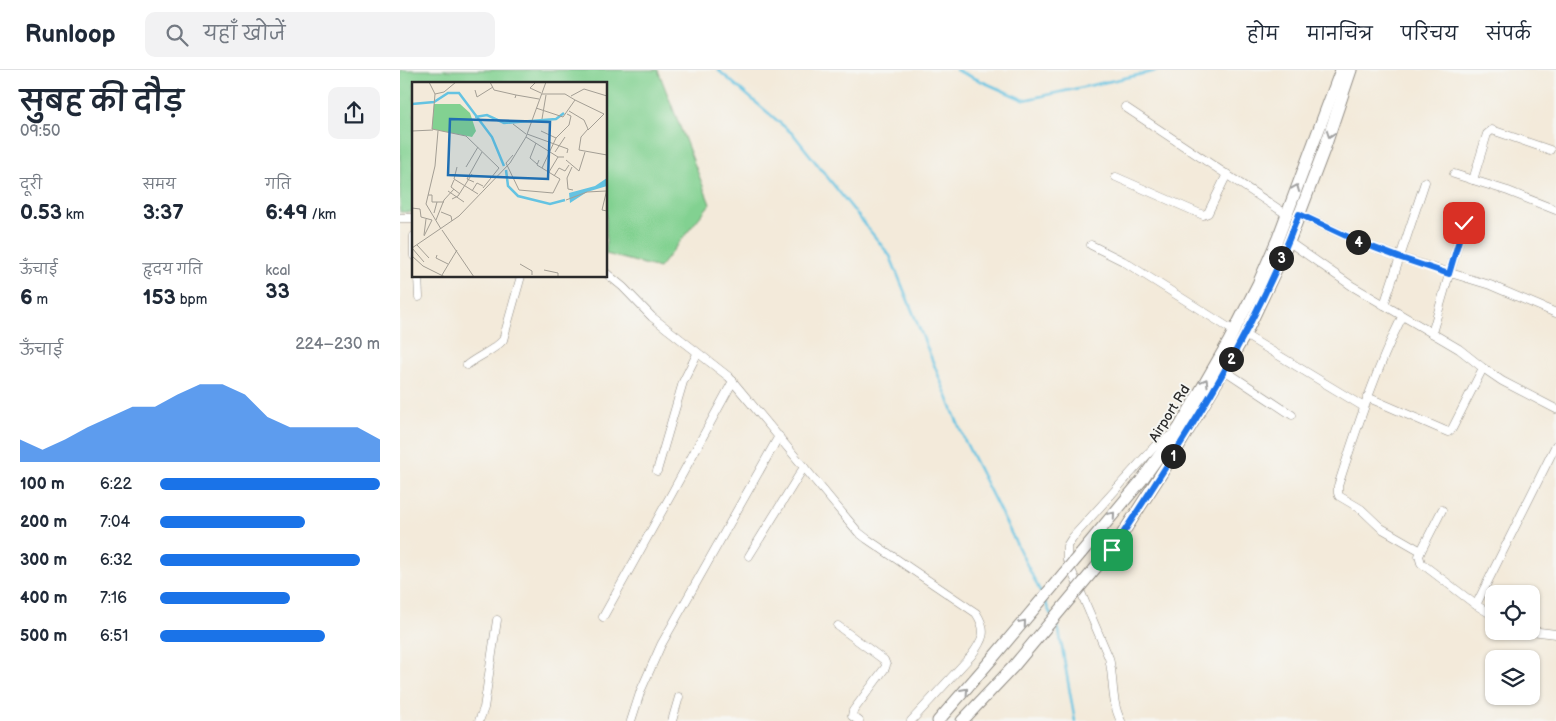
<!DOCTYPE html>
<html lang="hi">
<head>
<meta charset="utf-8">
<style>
  :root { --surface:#fff; --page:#f2f2f3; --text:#1f2937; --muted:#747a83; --line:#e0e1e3; --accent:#1a73e8 }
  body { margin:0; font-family:"Balsamiq Sans","Playpen Sans Deva",sans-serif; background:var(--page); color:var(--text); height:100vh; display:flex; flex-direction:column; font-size:19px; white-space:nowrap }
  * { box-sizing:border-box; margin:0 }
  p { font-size:16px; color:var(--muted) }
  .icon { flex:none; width:28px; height:28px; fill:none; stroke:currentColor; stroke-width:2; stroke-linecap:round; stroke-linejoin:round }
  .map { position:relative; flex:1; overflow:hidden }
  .drawer { display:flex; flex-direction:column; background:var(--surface); width:400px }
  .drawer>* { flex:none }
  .controls { position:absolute; left:1085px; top:515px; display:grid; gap:10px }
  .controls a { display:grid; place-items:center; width:55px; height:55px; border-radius:10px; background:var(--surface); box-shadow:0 1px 4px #0004; font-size:25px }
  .pin { position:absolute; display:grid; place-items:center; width:42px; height:42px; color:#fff; margin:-21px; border-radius:10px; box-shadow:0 2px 8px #0006 }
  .km { position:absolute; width:25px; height:25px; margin:-12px; border-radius:50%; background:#222; color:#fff; font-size:14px; line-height:25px; text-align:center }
  .round { display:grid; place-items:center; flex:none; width:52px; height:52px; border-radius:10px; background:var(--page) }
  .head { display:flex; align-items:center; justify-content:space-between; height:85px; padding:0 20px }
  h1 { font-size:28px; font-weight:600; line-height:38px }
  .stats { display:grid; grid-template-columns:repeat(3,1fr); gap:8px; height:85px; padding:5px 20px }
  .stats div { display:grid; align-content:center }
  .stats b { font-size:21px; font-weight:600 }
  .stats small { font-size:14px; font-weight:400 }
  .stats p { font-size:14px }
  .chart { height:140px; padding:10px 20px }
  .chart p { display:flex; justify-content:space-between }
  .chart svg { width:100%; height:90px; margin-top:5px; fill:var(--accent); opacity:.7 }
  ul { padding:0 20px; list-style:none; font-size:16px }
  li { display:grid; grid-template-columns:80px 60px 1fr; align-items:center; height:38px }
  li i { height:12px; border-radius:6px; background:var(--accent) }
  header { display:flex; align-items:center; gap:30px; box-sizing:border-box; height:70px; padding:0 25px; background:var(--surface); border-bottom:1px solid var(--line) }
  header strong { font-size:24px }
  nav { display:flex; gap:28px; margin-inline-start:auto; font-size:18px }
  .search { width:350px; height:45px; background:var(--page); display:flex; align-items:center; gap:12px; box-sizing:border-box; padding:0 18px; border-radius:10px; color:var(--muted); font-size:19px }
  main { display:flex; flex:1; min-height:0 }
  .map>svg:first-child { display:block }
  .green { fill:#82d191; stroke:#567e5e }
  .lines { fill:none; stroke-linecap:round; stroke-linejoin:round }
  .stream { stroke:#64c3e2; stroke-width:2.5 }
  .street-casing { stroke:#8f8a82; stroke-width:9 }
  .primary-casing { stroke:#8f8a82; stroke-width:13 }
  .street { stroke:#fff; stroke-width:8 }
  .primary { stroke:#fff; stroke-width:11 }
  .primary-bridge-casing { stroke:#8f8a82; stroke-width:13; stroke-linecap:butt }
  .primary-bridge { stroke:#fff; stroke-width:11 }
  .oneway { stroke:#a0a0a0 }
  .route-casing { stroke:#fff; stroke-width:10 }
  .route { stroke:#1a73e8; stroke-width:6 }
  .labels { text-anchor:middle; stroke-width:4; stroke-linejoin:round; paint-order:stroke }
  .street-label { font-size:14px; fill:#2b2b2b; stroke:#f6f6f2 }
  .inset-river { fill:none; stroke:#64c3e2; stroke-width:2.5 }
  .inset-road { fill:none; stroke:#a39e94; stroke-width:1 }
  .view { fill:#1f6fb2; fill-opacity:0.15; stroke:#1f6fb2; stroke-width:2.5 }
  .inset-edge { fill:none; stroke:#2b2b2b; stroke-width:2.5 }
</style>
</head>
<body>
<header>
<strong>Runloop</strong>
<div class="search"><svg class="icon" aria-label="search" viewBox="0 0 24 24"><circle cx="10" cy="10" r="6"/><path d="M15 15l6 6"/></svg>यहाँ खोजें</div>
<nav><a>होम</a><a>मानचित्र</a><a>परिचय</a><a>संपर्क</a></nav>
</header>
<main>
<section class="drawer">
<div class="head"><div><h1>सुबह की दौड़</h1><p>09:50</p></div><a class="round"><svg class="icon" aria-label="share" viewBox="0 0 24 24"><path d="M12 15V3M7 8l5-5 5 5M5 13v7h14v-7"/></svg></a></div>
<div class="stats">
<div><p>दूरी</p><b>0.53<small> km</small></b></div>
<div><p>समय</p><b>3:37</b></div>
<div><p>गति</p><b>6:49<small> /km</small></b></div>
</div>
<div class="stats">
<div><p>ऊँचाई</p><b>6<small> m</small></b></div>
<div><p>हृदय गति</p><b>153<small> bpm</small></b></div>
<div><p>kcal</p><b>33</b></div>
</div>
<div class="chart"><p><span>ऊँचाई</span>224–230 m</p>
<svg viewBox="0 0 160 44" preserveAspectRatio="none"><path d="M0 44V33L10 38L20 33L30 27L40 22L50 17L60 17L70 11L80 6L90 6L100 11L110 22L120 27L130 27L140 27L150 27L160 33V44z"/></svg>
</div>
<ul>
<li><b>100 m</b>6:22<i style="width:100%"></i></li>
<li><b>200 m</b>7:04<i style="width:66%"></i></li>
<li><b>300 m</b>6:32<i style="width:91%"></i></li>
<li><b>400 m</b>7:16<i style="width:59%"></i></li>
<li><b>500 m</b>6:51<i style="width:75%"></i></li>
</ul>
</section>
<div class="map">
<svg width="1156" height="651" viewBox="0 0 1156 651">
  <rect width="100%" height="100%" fill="#f6f6f2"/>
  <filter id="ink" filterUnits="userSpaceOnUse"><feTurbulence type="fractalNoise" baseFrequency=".02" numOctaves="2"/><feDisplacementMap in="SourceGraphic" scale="10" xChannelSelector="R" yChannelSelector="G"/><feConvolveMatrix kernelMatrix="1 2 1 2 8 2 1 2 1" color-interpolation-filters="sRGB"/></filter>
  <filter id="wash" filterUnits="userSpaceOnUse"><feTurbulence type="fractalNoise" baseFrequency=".0096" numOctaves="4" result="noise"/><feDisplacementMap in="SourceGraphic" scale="20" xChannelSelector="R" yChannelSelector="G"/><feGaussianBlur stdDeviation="1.12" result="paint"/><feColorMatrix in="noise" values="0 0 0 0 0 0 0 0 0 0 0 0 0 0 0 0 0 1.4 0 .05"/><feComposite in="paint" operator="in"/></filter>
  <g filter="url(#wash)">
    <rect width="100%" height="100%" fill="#f3eada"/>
    <polygon class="green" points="0,0 258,0 310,134 259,198 206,184 206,14 14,14 14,142 0,142"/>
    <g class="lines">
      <g class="stream">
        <polyline points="318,0 394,65 490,186 565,371 642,525"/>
        <polyline points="556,0 624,30 761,0"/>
        <polyline points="645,532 651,545"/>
        <polyline points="655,552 659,561 675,651"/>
      </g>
    </g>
  </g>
  <g filter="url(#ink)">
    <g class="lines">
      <g class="street-casing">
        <g id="street">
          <polyline points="725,37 886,144"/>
          <polyline points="1054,104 1108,121 1156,140"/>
          <polyline points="716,107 803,145 808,143 827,104"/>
          <polyline points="1073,110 1087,64 1092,60 1150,80"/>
          <polyline points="899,144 959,172 1001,188 1090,215 1156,243"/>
          <polyline points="0,148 14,148"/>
          <polyline points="14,166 14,186"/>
          <polyline points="889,172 952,216 1059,279 1083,298 1102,311 1156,339"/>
          <polyline points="691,175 723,191 834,261"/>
          <path d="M206,203L223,217L252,247L329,307L458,462L467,469L576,543C588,561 583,570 571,586L511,651"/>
          <polyline points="18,206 19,227"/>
          <polyline points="984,235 1025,112"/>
          <path d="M1002,247C975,301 957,358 938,416V423L939,426L961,439L981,458L1021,481"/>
          <polyline points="1032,263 1064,153"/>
          <polyline points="845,265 964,337"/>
          <path d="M67,295C78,286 95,280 103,270L121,206"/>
          <polyline points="824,300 892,345"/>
          <polyline points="967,327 1048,362 1052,359 1083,298"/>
          <polyline points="257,401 283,312 297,284"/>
          <polyline points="1042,440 1021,481 1019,486 1021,493 1076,535 1094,546"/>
          <polyline points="349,486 404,397"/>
          <polyline points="1076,535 1156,375"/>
          <polyline points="203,547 272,423 333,311"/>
          <polyline points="438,556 484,590 486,595 485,598 453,641 452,646 459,651"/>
          <polyline points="1131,561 1156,564"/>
          <polyline points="79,651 84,638 97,550"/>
          <polyline points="231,651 241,620 261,575 379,366"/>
          <polyline points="272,651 279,627"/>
          <path d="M721,651C711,633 714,608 709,588L667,490V476L672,468L755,376L774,363"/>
        </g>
      </g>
      <g class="primary-casing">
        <g id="primary">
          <polyline points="681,483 741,411 779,358 829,271 858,214 878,168 941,0"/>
          <polyline points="698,495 712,480 774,384 845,265 889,172 925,77 951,0"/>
          <polyline points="538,651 591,590"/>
          <polyline points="562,651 613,597"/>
        </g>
      </g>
      <use href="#street" class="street"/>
      <use href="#primary" class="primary"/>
      <g class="primary-bridge-casing">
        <g id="primary-bridge">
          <polyline points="591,590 681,483"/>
          <polyline points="613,597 698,495"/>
        </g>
      </g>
      <use href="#primary-bridge" class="primary-bridge"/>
    </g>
    <defs><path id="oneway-chevron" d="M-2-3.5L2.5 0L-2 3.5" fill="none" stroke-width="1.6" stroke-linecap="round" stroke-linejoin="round" transform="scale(1.25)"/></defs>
    <g class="oneway">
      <use href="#oneway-chevron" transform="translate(930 64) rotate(109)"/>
      <use href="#oneway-chevron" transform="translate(896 118) rotate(-68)"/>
      <use href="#oneway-chevron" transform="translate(805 312) rotate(-60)"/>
      <use href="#oneway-chevron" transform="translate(712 445) rotate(-50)"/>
      <use href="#oneway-chevron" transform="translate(623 553) rotate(-50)"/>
      <use href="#oneway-chevron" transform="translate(565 621) rotate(-48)"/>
    </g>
  </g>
  <g class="lines" filter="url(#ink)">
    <g class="route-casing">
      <path id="route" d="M712,480C782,373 854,265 899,144L959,172L1001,188L1049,204L1064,153"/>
    </g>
    <use href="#route" class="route"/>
  </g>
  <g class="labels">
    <g class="street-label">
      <text transform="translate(769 343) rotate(-58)" y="5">Airport Rd</text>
    </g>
  </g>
  <g transform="translate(12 12)">
    <rect width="195" height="195" fill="#f3eada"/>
    <path d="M22,22H48L58,31L64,49L60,55L20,47Z" fill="#82d191"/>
    <path d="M195,96V104L175,110L158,121L157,111L183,104Z" fill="#64c3e2"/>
    <path class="inset-river" d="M0,22L22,20L36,11H47L80,55L92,84M63,35L75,33L92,41L144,37L152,31M94,88L96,104L106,114L138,122L153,118"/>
    <path class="inset-road" d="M17,0L23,12L20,47L54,54L87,86L71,106M78,0L82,8L104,13M124,0L118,6L129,11M63,8L65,15L81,5M23,12L32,10L44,0M159,14L172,7L195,14M103,16L104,13L127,17M163,18L192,32L176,48M124,26L151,35L163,18L153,12H130M157,29L172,38L176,47L169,55L167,68L195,73M130,37L134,13M101,42L114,52M0,49L21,48M26,49L23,84L14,122L29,147M129,49L144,56M115,52L156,67L155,71M114,55L146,75H152M124,61L118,76L125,82M143,70L153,55M101,73L94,81L107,108L141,111L148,97L125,83L127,78M154,78L167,89L173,70M45,85L42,97L66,112M54,85L66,65M160,85L155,96L156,107L161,108M130,86L144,56L157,43L159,34L155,32M137,90L146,75M142,94L147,86L153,89L157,83M42,98L39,105L48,112M62,100L55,97L70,70M195,107L190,128L195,129M36,109L52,120M60,109L65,101L71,104M16,113H20V120H25M40,117L46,114L60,92M154,118L175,110L194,109M0,126L8,127L9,135L20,138L12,154M29,130L39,134L40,139M22,131L25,120H32M24,138L32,118L42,107M30,148L62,195M12,153L14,137M5,163L17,176M0,166L12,180M0,166L47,134L98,81L114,55L134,0M25,173L24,176L36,182M0,174L11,184L33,195M108,182L120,189V193M132,188L146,191V195M30,193L45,168"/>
    <path class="view" d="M38,37L138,40L136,97L36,93Z"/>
    <rect width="195" height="195" class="inset-edge"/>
  </g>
</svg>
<div class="controls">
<a><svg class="icon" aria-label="locate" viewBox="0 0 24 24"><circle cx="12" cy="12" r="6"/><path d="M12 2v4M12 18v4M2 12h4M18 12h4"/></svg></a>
<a><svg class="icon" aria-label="layers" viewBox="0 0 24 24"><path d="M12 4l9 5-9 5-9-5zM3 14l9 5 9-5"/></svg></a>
</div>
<div class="pin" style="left:712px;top:480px;background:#1e9e55"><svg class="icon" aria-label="arrive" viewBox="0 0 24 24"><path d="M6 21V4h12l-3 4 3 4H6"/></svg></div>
<div class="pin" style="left:1064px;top:153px;background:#d93025"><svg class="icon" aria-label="check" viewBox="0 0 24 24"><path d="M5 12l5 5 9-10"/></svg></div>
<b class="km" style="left:773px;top:386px">1</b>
<b class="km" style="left:831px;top:289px">2</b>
<b class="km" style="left:881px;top:188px">3</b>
<b class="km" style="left:958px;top:172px">4</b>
</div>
</main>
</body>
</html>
